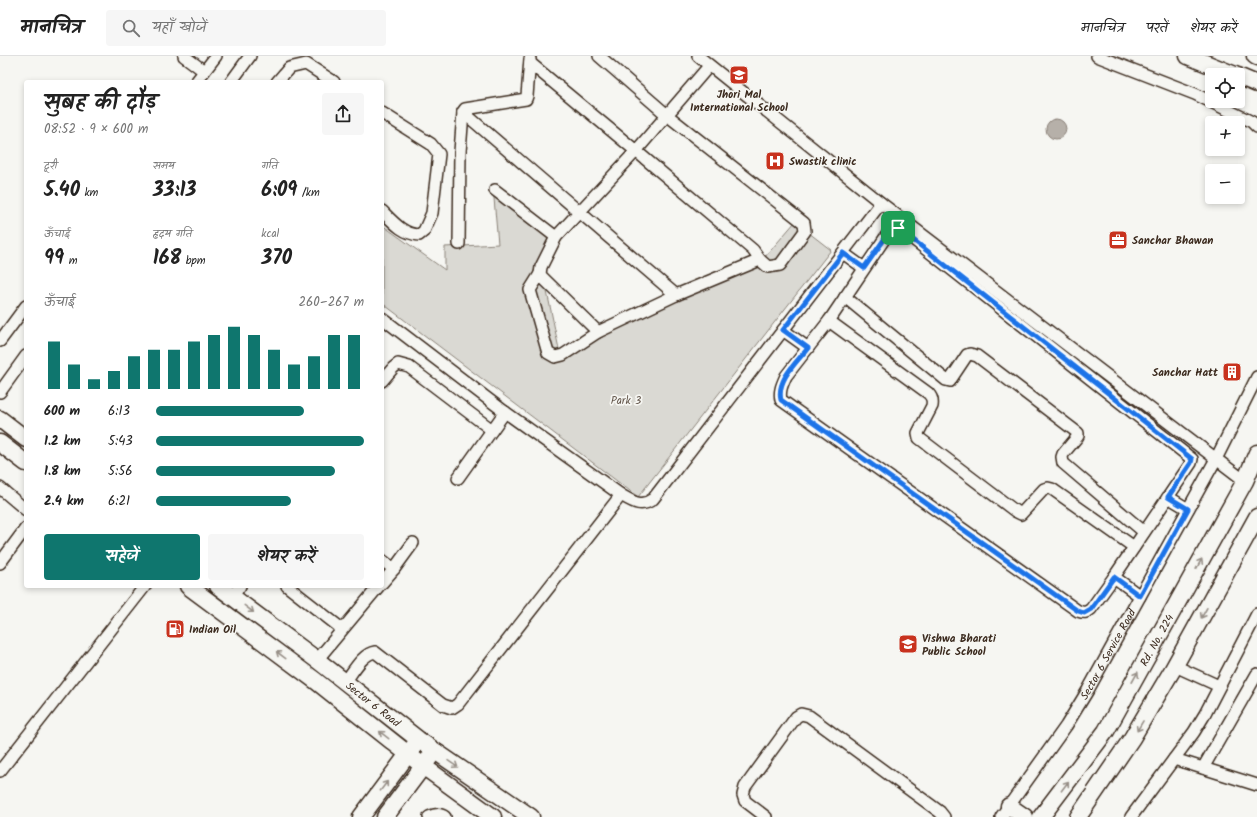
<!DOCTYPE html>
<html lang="hi">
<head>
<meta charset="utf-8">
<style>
  :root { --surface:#fff; --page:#f6f6f6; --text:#222; --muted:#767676; --line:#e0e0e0; --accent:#0f766e }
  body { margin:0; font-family:Kalam,"Playpen Sans Deva",sans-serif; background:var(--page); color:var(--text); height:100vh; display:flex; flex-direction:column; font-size:15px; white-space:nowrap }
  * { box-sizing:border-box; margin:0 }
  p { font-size:13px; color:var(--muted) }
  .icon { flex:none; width:22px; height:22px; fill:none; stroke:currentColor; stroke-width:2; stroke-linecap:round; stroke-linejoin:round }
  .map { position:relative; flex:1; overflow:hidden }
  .details { position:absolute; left:24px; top:24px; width:360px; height:508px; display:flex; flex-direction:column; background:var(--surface); border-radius:4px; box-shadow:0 2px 6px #0003 }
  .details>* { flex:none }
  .fabs { position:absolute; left:1205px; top:12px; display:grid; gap:8px }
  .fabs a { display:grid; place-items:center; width:40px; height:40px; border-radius:4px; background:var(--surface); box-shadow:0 2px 6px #0003; font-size:20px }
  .pin { position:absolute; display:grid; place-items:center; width:34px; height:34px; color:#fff; margin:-17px; border-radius:8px; box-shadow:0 2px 6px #0006 }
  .round { display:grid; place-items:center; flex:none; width:42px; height:42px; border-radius:4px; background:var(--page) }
  .overview { display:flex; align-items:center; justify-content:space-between; height:68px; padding:0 20px }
  h1 { font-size:22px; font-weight:600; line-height:30px }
  .metrics { display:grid; grid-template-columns:repeat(3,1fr); gap:6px; height:68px; padding:4px 20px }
  .metrics div { display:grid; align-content:center }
  .metrics b { font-size:20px; font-weight:600 }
  .metrics small { font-size:11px; font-weight:400 }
  .metrics p { font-size:11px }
  .chart { height:112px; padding:8px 20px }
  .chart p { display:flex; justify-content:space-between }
  .chart svg { width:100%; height:72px; margin-top:4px; stroke:var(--accent); stroke-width:6 }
  .cta { display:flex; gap:8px; margin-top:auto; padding:8px 20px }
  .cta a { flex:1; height:46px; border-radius:4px; background:var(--accent); color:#fff; font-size:16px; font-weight:600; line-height:46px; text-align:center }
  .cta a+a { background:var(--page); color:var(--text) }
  ul { padding:0 20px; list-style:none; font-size:13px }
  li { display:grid; grid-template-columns:64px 48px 1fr; align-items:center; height:30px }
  li i { height:10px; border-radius:5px; background:var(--accent) }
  header { display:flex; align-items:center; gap:24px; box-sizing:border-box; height:56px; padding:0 20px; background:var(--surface); border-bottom:1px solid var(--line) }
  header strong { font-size:19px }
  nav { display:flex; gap:22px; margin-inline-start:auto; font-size:14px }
  .search { width:280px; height:36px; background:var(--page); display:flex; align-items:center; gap:10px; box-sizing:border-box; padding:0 14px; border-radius:4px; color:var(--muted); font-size:15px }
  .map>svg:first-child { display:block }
  .green { fill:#dad9d3; stroke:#8a8278 }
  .water { fill:#b6b0a9; stroke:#857a71 }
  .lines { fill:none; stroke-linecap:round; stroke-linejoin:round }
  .street-casing { stroke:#3b2a1e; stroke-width:14 }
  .secondary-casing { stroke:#3b2a1e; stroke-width:19 }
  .street { stroke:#f6f6f2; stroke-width:11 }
  .secondary { stroke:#f6f6f2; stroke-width:16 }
  .oneway { stroke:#989088 }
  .route-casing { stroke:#fff; stroke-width:8 }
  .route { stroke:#1a73e8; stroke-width:5 }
  .labels { text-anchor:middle; stroke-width:3.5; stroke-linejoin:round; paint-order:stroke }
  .poi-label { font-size:11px; font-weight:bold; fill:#3b2a1e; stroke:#f6f6f2; text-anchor:start }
  .park-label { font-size:11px; fill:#63564b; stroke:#f6f6f2 }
  .street-label { font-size:11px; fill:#3b2a1e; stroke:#f6f6f2 }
</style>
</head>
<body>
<header>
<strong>मानचित्र</strong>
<div class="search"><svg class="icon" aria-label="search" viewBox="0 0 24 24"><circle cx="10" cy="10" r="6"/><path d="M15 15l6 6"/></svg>यहाँ खोजें</div>
<nav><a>मानचित्र</a><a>परतें</a><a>शेयर करें</a></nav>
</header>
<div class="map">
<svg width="1257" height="761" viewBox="0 0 1257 761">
  <rect width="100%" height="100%" fill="#f6f6f2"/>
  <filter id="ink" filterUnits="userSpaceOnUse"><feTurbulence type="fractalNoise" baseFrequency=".025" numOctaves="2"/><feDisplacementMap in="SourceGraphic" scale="8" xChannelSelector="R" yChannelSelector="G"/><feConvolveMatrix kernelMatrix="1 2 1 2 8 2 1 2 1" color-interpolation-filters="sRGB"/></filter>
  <g filter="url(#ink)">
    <polygon class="green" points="493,131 550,182 545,226 560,298 765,201 795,166 831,194 638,441 382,247 382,169 445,214 445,191 498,188"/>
    <circle class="water" cx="1056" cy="73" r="10"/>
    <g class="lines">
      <g class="street-casing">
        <g id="street">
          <polyline points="184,0 204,15"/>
          <polyline points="599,0 667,59 804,167 805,175 780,209 768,211 760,204"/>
          <polyline points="698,0 881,147 1245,425"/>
          <polyline points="1097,0 1195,38 1252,66 1257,71"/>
          <polyline points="530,7 636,95 753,194 760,204 676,239 598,276 563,299 555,301 548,297 530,234 540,218"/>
          <polyline points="196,26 216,0"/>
          <polyline points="231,26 250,0"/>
          <polyline points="277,26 289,12 306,8 334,26"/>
          <polyline points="463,56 676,239"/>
          <path d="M382,57L431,88L439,98L432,157L424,175L419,179C403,178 393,166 382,155"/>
          <polyline points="495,134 556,181"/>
          <path d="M893,171L899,172L1192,403L1191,407L1114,521L1091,553C1086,557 1084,557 1078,555L781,344C779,335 782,329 786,320L829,265L891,173Z"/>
          <polyline points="459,188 460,96 463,56 465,53 526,43 527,40 530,3"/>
          <polyline points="843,197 864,212"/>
          <polyline points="845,241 946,324 950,325 951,323 967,299 970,298 977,300 1078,377 1078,380 1063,398 1062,401 1063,407 1144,476"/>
          <path d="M382,262L505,356L621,439C633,446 641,452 653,443L881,147"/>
          <path d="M829,265L928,337C932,341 933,344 932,350L918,377L919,382L1015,455L1021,458L1044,433L1048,432L1052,433L1134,491"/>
          <polyline points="783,274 808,292"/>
          <polyline points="598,276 542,221 540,218 541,211 556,181 636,95 709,10"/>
          <polyline points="0,285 26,250"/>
          <polyline points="382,325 393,312 398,308 409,311 492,374"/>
          <polyline points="0,336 26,300"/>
          <polyline points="458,422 505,356"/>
          <polyline points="0,432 26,454"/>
          <polyline points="1168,441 1188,453"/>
          <polyline points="382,504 394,513"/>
          <polyline points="0,507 26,472"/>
          <polyline points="1114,521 1140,540"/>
          <polyline points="382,527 394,513 413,487"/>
          <polyline points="287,530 342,573"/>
          <polyline points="232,541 240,530"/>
          <polyline points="317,604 379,530"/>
          <polyline points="1175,610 1219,630"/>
          <path d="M345,626C353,616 362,598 375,596L443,649L452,652L458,648L621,439"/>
          <polyline points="1174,703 1257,729"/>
          <polyline points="1203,712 1257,618"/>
          <polyline points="0,715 145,530"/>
          <path d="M429,761C435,758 440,757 445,761"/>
          <polyline points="766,761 745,745 743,739 745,731 796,661 801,658 809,660 940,756 944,761"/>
          <path id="s1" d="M1001,761L1066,670L1088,634L1216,403L1257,321"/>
          <polyline points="1131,761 1194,676 1205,658 1257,558"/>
        </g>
      </g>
      <g class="secondary-casing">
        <g id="secondary">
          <polyline points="1188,0 1235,19"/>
          <polyline points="1255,0 1257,1"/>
          <polyline points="1238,20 1257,28"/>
          <polyline points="0,363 26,383"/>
          <polyline points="0,387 26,407"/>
          <polyline points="188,530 316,625 423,710 493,761"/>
          <path id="s2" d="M218,530L317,604L419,684L531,761"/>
          <polyline points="1009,750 1025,761"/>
          <polyline points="361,761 414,690"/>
          <polyline points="385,761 430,701"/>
          <path id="s3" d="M1041,761L1106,675L1245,425L1257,397"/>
          <polyline points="1078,761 1132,682 1173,613 1257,461"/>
        </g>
      </g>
      <use href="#street" class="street"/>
      <use href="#secondary" class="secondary"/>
    </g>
    <defs><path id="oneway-shaft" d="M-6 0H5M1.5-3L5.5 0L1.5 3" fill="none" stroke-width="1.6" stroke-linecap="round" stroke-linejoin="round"/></defs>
    <g class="oneway">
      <use href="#oneway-shaft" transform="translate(1199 508) rotate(-61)"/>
      <use href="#oneway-shaft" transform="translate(249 553) rotate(37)"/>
      <use href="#oneway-shaft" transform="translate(1204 557) rotate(119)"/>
      <use href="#oneway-shaft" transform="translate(281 599) rotate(-143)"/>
      <use href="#oneway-shaft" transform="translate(1135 621) rotate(-61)"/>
      <use href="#oneway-shaft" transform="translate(1140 670) rotate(121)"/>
      <use href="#oneway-shaft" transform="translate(384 679) rotate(-142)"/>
      <use href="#oneway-shaft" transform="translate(453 708) rotate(34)"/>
      <use href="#oneway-shaft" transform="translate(384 730) rotate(-53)"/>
      <use href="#oneway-shaft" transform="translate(1065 730) rotate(-53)"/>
    </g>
  </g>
  <g class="lines" filter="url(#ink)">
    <g class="route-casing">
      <path id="route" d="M893,171L898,172L1192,403L1191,407L1168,441L1188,453L1140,540L1114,521L1091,553L1084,557L1078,555L781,344C776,324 797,306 808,292L783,274L843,197L864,212Z"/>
    </g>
    <use href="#route" class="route"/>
  </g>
  <defs>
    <g id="school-square" transform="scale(1)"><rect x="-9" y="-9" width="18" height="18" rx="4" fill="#c8321e" stroke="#f6f6f2"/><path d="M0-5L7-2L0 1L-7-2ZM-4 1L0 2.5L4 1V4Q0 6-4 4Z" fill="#fff"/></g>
    <g id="hospital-square" transform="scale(1)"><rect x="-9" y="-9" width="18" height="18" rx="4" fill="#c8321e" stroke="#f6f6f2"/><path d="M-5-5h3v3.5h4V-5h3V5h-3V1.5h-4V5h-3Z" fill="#fff"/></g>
    <g id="office-square" transform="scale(1)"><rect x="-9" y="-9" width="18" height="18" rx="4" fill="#c8321e" stroke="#f6f6f2"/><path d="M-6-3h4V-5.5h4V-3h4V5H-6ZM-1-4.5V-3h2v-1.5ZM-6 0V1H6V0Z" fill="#fff"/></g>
    <g id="building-square" transform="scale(1)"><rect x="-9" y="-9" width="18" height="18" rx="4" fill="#c8321e" stroke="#f6f6f2"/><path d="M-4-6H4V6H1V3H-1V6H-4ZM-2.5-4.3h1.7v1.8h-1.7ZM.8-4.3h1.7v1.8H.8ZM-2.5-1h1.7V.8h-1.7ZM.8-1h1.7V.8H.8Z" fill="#fff"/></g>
    <g id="fuel-square" transform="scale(1)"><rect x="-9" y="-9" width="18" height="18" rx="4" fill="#c8321e" stroke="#f6f6f2"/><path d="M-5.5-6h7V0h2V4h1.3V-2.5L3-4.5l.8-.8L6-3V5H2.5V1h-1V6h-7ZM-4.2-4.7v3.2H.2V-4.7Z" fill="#fff"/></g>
  </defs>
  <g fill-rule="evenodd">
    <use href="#school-square" x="739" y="19"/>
    <use href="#hospital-square" x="775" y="105"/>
    <use href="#office-square" x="1118" y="184"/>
    <use href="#building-square" x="1232" y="316"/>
    <use href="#fuel-square" x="175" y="573"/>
    <use href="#school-square" x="908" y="588"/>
  </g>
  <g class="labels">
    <g class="poi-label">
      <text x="739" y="42" text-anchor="middle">Jhori Mal<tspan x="739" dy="13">International School</tspan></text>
      <text x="789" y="109">Swastik clinic</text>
      <text x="1132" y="188">Sanchar Bhawan</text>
      <text x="1218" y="320" text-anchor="end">Sanchar Hatt</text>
      <text x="189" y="577">Indian Oil</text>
      <text x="922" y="586">Vishwa Bharati<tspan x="922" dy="13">Public School</tspan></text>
    </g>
    <g class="park-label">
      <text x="626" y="348">Park 3</text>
    </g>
    <g class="street-label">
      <text dy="4" stroke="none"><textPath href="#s3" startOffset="212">Rd. No. 224</textPath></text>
      <text dy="4" stroke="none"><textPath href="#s1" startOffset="195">Sector 6 Service Road</textPath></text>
      <text dy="4" stroke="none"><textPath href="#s2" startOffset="195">Sector 6 Road</textPath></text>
    </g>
  </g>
</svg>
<div class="fabs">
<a><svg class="icon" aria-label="locate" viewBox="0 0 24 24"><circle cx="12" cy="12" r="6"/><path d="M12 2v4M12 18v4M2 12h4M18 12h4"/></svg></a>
<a>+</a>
<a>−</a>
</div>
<div class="pin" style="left:898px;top:172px;background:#1e9e55"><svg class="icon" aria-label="arrive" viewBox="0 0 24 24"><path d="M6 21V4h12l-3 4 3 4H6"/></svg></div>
<section class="details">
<div class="overview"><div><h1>सुबह की दौड़</h1><p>08:52 · 9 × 600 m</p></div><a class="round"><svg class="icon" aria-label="share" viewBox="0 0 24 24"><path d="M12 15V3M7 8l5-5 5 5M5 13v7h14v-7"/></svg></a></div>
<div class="metrics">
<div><p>दूरी</p><b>5.40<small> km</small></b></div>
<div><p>समय</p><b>33:13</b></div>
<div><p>गति</p><b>6:09<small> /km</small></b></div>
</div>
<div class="metrics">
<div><p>ऊँचाई</p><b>99<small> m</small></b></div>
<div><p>हृदय गति</p><b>168<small> bpm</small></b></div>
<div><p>kcal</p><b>370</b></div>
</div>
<div class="chart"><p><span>ऊँचाई</span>260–267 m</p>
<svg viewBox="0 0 160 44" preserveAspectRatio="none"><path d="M5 44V15M15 44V29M25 44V38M35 44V33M45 44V24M55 44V20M65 44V20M75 44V15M85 44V11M95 44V6M105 44V11M115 44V20M125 44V29M135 44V24M145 44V11M155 44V11"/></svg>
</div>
<ul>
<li><b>600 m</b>6:13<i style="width:71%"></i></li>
<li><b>1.2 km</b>5:43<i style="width:100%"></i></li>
<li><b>1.8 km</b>5:56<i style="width:86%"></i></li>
<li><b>2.4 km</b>6:21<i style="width:65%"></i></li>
</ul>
<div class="cta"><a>सहेजें</a><a>शेयर करें</a></div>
</section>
</div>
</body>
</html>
